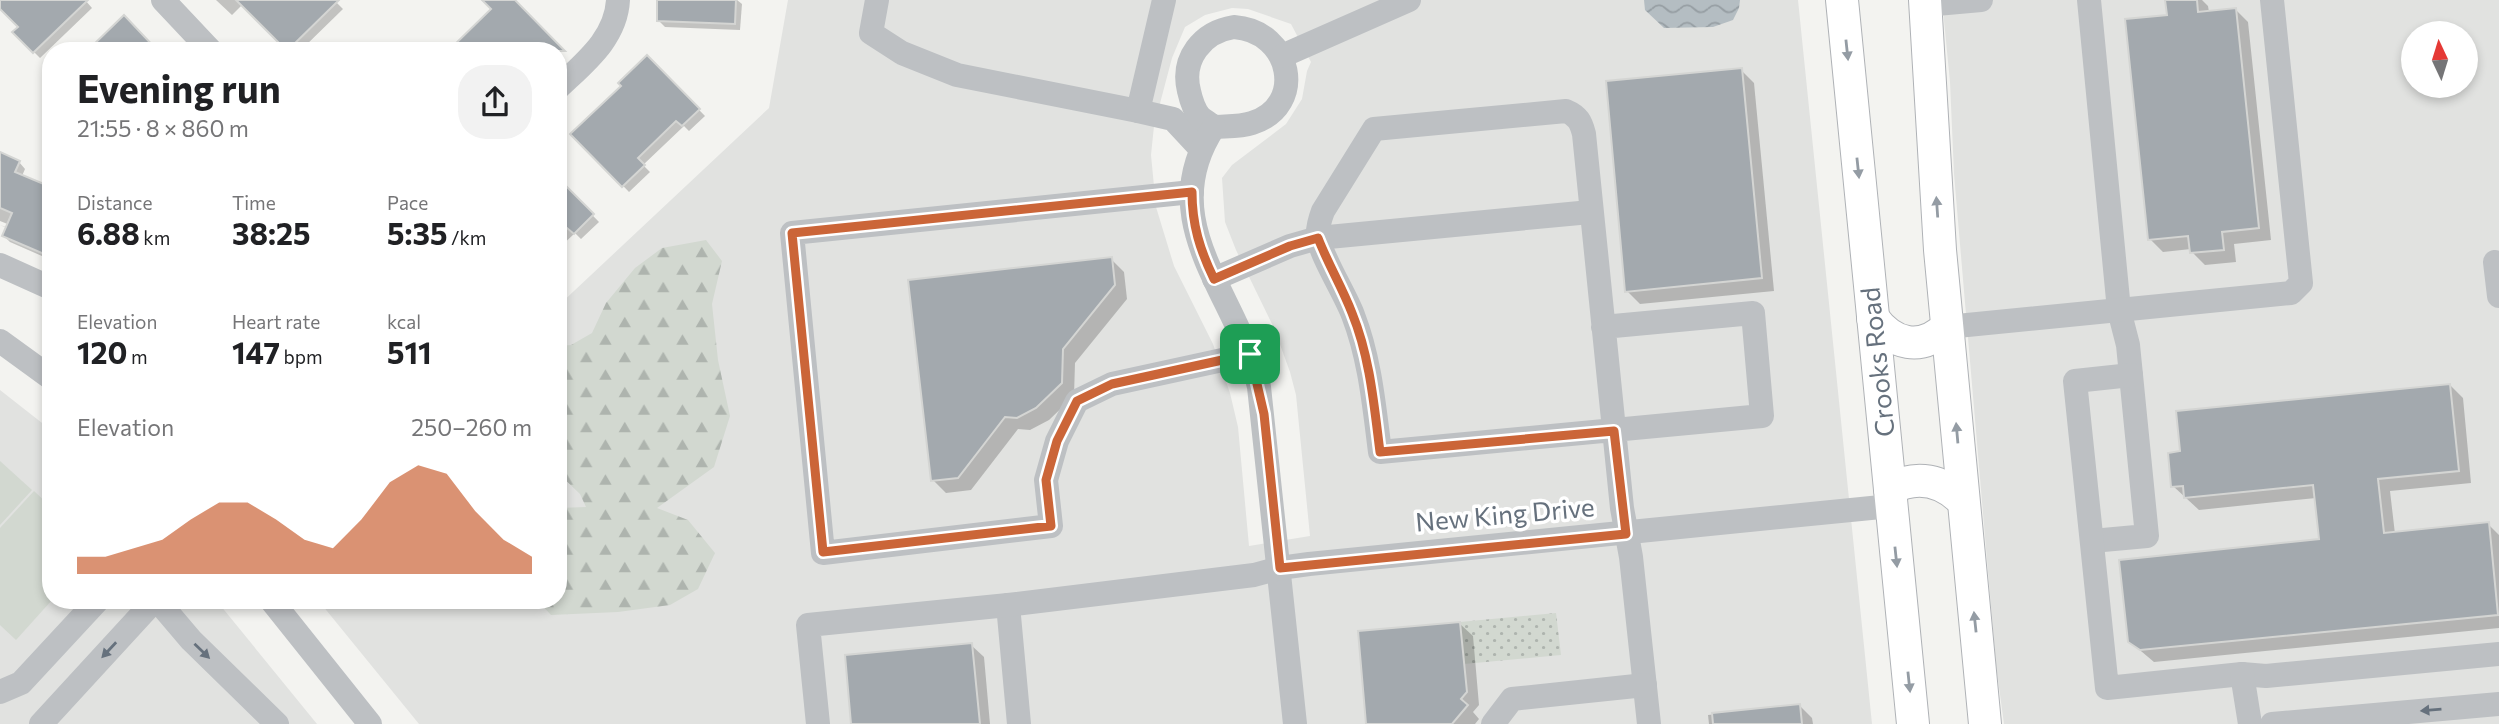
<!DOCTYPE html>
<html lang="en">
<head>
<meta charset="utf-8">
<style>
  :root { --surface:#fff; --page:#f2f2f2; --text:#202124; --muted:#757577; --accent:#cb6538 }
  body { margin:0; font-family:Commissioner,sans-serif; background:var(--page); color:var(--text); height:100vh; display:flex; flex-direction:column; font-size:26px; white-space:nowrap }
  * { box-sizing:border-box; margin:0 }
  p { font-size:23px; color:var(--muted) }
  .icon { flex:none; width:38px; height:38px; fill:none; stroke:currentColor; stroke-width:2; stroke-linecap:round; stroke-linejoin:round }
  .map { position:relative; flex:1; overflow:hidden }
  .sheet { position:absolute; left:42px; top:42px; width:525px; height:567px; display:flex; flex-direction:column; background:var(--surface); border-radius:28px; box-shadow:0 4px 10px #0003 }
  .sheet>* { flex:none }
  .needle { width:46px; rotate:356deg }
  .tools { position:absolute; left:2401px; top:21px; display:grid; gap:14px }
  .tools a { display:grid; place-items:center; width:77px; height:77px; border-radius:50%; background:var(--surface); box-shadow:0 4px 10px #0003; font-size:35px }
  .pin { position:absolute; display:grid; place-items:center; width:60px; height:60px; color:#fff; margin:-30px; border-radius:14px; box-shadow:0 4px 10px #0006 }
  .round { display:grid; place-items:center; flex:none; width:74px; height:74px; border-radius:28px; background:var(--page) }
  .overview { display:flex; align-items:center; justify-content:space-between; height:119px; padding:0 35px }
  h1 { font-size:38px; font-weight:700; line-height:52px }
  .metrics { display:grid; grid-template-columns:repeat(3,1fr); gap:10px; height:119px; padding:7px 35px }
  .metrics div { display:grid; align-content:center }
  .metrics b { font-size:30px; font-weight:700 }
  .metrics small { font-size:19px; font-weight:400 }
  .metrics p { font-size:19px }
  .chart { height:196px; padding:14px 35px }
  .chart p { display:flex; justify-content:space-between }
  .chart svg { width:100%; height:126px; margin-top:7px; fill:var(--accent); opacity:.7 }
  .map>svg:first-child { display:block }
  .built { fill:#e1e2e0; fill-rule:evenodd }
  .forest { fill:url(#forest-firs) }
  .park { fill:url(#park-dots) }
  .garden { fill:#d2d8d0 }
  .water { fill:url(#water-waves) }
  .shadow { fill:#0003 }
  .building { fill:#a3a9ae; stroke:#d4d5d3; stroke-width:2 }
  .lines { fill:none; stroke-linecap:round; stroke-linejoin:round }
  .major-casing { stroke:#afb2b6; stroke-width:34 }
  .minor { stroke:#bdc0c3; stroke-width:24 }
  .major { stroke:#fff; stroke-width:32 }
  .oneway { fill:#949ca4 }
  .oneway2 { fill:#66717d }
  .route-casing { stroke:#fff; stroke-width:14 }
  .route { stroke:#cb6538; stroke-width:9 }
  .labels { text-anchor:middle; stroke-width:7; stroke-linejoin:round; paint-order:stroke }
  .street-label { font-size:26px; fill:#66717d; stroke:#fff }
</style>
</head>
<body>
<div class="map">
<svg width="2499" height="724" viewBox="0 0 2499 724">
  <defs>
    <pattern id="forest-firs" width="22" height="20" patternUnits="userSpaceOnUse" patternTransform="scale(1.75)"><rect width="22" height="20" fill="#d2d8d0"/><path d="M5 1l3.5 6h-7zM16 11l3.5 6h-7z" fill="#aeb4ae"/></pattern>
    <pattern id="park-dots" width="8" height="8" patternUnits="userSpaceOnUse" patternTransform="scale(1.75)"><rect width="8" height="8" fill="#d2d8d0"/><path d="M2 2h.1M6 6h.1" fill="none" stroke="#aeb4ae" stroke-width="1.8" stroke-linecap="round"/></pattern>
    <pattern id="water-waves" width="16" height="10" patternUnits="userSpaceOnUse" patternTransform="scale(1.75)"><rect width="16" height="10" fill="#b4bdc2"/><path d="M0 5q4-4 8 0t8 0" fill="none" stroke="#969ea3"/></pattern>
  </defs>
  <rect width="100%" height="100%" fill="#f3f3f0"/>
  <g class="built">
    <path d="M788,0H1798L1872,724H419L318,600H558V306L769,108ZM1232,8L1248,9L1291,24L1311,62L1307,71L1302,99L1286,124L1232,165L1222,178L1225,222L1236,250L1274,328L1290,372L1296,395L1310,536L1249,546L1238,427L1230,393L1213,344L1174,266L1156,207L1151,155L1154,126L1172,58L1185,27L1205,15Z"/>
    <path d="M1942,0H2499V724H2004L1996,665L1954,174L1950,82ZM2413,33H2466V86H2413Z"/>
    <polygon points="0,390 51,430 51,600 216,600 317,724 0,724"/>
  </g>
  <polygon class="forest" points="706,240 722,261 712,304 718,360 730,416 714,467 657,508 688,520 715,553 698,589 670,605 618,612 551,615 537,600 558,600 558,508 586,507 580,494 558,473 558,346 571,345 592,333 606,303 635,268 662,248"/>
  <polygon class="park" points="1556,613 1561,655 1464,664 1460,622"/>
  <g class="garden">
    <polygon points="0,461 32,490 0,525"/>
    <polygon points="34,491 51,507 52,600 16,640 0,625 0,528"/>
  </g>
  <polygon class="water" points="1644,0 1740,0 1739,8 1733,20 1713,27 1664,28 1645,10"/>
  <g class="shadow">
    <polygon points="0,0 85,0 92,8 40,58 14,32 20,27 0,7"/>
    <polygon points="216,0 334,0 343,9 300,51 288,51 243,4 232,15"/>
    <polygon points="659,0 737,0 742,4 740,30 665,27 658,20"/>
    <polygon points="2167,0 2202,0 2208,6 2209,12 2235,9 2248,22 2271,240 2234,244 2236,262 2205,265 2192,252 2191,249 2163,252 2150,239 2169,17"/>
    <polygon points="346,44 353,51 339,51"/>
    <polygon points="647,57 705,116 689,131 684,126 643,165 650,172 629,192 573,134 624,86"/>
    <polygon points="1741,70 1754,83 1774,291 1640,304 1627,291"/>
    <polygon points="0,149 0,154 19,162 25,169 22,176 46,186 49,178 51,179 51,260 10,242 4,236 7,228 0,225 14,230 15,227 0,221"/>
    <polygon points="558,180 599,222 581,239 575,233 558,249"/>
    <polygon points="1111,259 1124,272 1127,299 1075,363 1074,396 1049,420 1030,430 1018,429 971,490 946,493 933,480"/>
    <polygon points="2450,385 2463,398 2471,483 2390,491 2395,534 2488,524 2499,535 2499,628 2154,662 2129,641 2321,541 2316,498 2199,510 2173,486"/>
    <polygon points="1460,624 1473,636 1479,705 1473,712 1479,719 1475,724 1368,724"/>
    <polygon points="971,645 984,657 990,724 853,724"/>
    <polygon points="1800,706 1812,718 1813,724 1709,724 1708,715"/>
  </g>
  <g class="building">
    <polygon points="0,0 88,0 33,53 12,32 18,27 0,9"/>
    <polygon points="236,0 339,0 287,51"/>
    <polygon points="482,0 515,0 565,51 448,51 491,9"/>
    <polygon points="657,0 736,0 735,24 657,21"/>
    <polygon points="2165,0 2197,0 2198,12 2236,8 2259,228 2222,232 2224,250 2190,253 2188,236 2148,240 2125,19 2167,15"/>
    <polygon points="124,15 158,51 87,51"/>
    <polygon points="647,55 700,109 682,126 676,121 638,158 645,165 622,187 570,134 621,86 618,83"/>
    <polygon points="1742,68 1762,278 1625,292 1606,81"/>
    <polygon points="0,152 20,161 15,172 51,187 51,239 44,254 2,236 12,213 0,208"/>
    <polygon points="558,178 594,214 574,234 567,228 558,236"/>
    <polygon points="1112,257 1115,285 1063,349 1062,383 1036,408 1017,418 1005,417 958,478 931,481 908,280"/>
    <polygon points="2450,384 2459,471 2378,479 2384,533 2489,522 2498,615 2140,650 2128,642 2119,560 2319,539 2313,485 2184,498 2183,486 2171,487 2168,453 2180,451 2176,411"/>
    <polygon points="1460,622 1467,692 1461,699 1468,705 1452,724 1366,724 1358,631"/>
    <polygon points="972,643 980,724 851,724 845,655"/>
    <polygon points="1800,704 1802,724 1713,724 1712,713"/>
  </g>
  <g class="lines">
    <g class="major-casing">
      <g id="major">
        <polyline points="1842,0 1913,724"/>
        <polyline points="1925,0 1940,250 1985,724"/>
        <path d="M1873,318C1893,345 1921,352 1947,327"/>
        <path d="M1890,489C1917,474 1942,480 1963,501"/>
      </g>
    </g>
    <g class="minor">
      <polyline points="163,0 211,51"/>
      <polyline points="877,0 871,33 902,53 957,75 1138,111"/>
      <polyline points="1164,0 1138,111 1173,119 1200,148"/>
      <polyline points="2089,0 2119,310 2128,345 2147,536 2092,541"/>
      <polyline points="1925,5 1981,0"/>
      <path d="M1234,27C1292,31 1307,106 1252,123C1240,127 1226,126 1214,127C1210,124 1204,120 1200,117C1194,110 1191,100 1189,91C1181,59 1202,32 1234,27Z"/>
      <polyline points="1282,56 1409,0"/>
      <path d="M558,88C584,63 616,39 618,0"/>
      <path d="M1214,127C1151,223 1239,295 1259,387L1295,724"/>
      <polyline points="1192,192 792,233 823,553 1051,526 1046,480 1057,441 1077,401 1112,384 1250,354"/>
      <polyline points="2495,262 2499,296"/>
      <polyline points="0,265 51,288"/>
      <polyline points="1214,279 1290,246 1318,238 1590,212"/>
      <path d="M1603,327L1753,313L1762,416L1380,452C1374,405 1370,359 1353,315C1345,294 1321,256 1318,237C1317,228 1320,219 1323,211L1374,129L1566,111C1578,116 1581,122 1584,134L1622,508L1631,557L1649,724"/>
      <polyline points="1947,327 2291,293 2301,283 2272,0"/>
      <polyline points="0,341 51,378"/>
      <polyline points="2131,375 2075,381 2107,688 2242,674 2266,676 2499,654"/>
      <polyline points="157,600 191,640 277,724"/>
      <polyline points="271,600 370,724"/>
      <polyline points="1008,605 1019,724"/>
      <polyline points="2242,674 2250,724"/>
      <polyline points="0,692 21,683 98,600"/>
      <polyline points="41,724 155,600"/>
      <polyline points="818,724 808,625 1008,605 1254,575 1280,568 1309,564 1891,506"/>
      <polyline points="1493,724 1512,699 1645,685"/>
      <polyline points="2272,724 2499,704"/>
    </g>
    <use href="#major" class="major"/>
  </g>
  <defs><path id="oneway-solid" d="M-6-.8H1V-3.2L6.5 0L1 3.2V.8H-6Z" transform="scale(1.75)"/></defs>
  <g class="oneway">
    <use href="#oneway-solid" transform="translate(1847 50) rotate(84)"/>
    <use href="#oneway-solid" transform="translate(1858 168) rotate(84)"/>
    <use href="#oneway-solid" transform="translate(1937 207) rotate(-94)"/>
    <use href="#oneway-solid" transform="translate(1957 433) rotate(-95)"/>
    <use href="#oneway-solid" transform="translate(1896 557) rotate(84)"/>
    <use href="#oneway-solid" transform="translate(1975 622) rotate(-96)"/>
    <use href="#oneway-solid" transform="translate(1909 682) rotate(84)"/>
  </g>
  <g class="oneway2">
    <use href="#oneway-solid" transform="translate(109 650) rotate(133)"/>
    <use href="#oneway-solid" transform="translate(202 651) rotate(44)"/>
    <use href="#oneway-solid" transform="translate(2431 710) rotate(175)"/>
  </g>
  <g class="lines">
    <g class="route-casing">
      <path id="route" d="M1192,192C1192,225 1200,250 1214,279L1290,246L1318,238C1328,264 1342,287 1352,313C1370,357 1374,405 1380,452L1614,431L1626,534L1280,568L1264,414L1250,354L1112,384L1077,401L1057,441L1046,480L1051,526L823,552L792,233Z"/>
    </g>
    <use href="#route" class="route"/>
  </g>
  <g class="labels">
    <g class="street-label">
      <text transform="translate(1878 362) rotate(-96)" y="9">Crooks Road</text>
      <text transform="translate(1505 515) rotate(-5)" y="9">New King Drive</text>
    </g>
  </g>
</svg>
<div class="tools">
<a><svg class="needle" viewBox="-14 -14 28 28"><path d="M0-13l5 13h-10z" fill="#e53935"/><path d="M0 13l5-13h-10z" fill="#757577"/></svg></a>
</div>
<div class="pin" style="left:1250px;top:354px;background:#1e9e55"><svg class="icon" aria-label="arrive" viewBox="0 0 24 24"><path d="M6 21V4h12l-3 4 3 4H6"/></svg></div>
<section class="sheet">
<div class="overview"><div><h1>Evening run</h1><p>21:55 · 8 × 860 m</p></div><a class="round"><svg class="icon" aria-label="share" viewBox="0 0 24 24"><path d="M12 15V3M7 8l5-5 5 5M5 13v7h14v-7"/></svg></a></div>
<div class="metrics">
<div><p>Distance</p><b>6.88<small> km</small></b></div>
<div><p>Time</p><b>38:25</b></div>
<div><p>Pace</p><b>5:35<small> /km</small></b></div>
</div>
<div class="metrics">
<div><p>Elevation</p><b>120<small> m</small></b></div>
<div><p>Heart rate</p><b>147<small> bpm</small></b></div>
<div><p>kcal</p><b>511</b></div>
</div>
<div class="chart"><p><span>Elevation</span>250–260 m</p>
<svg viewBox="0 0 160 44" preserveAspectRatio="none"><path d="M0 44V38L10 38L20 35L30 32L40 25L50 19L60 19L70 25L80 32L90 35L100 25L110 12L120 6L130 9L140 22L150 32L160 38V44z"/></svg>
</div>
</section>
</div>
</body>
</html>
